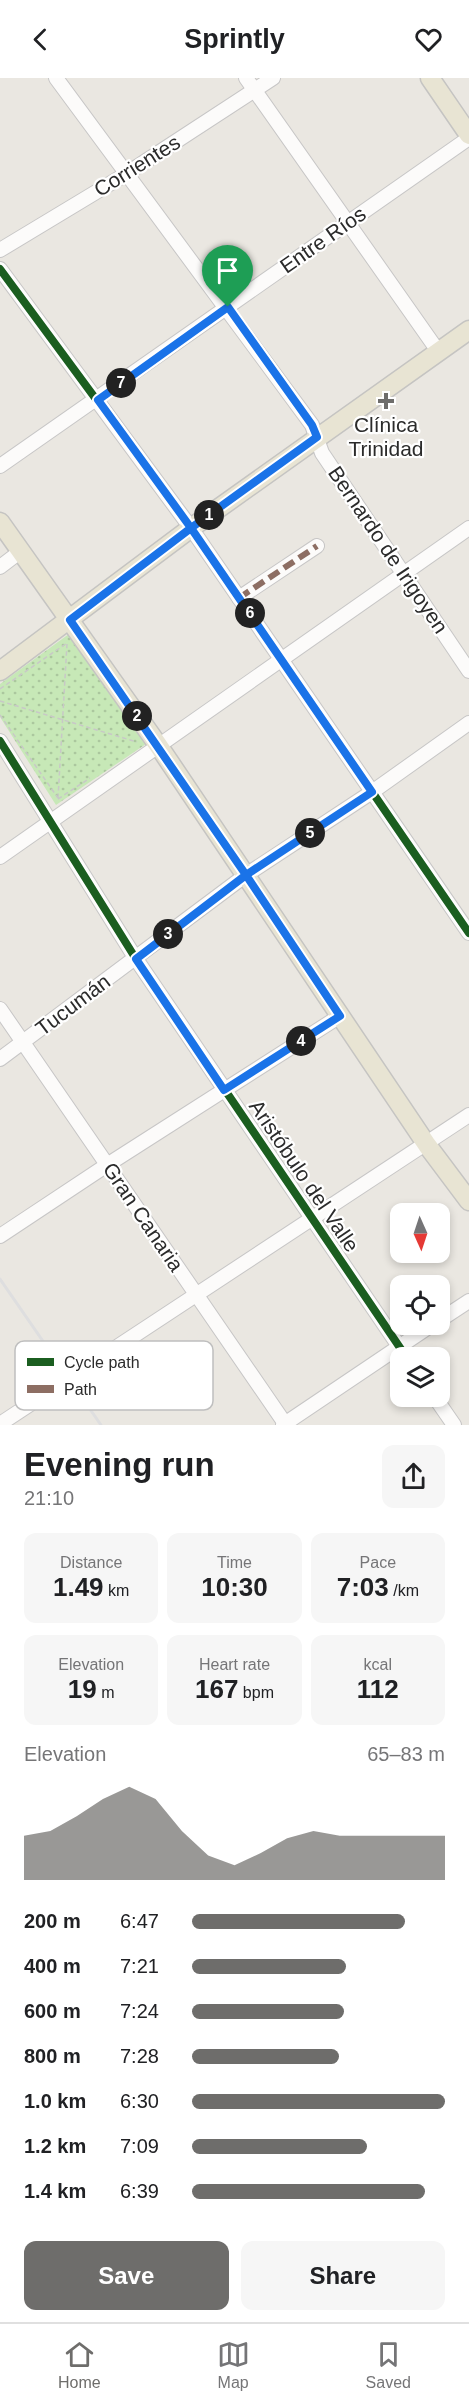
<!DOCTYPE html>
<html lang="en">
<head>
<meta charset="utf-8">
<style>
  :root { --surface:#fff; --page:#f6f6f6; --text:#202124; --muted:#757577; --line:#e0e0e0; --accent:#6e6d6b }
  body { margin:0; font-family:Helvetica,sans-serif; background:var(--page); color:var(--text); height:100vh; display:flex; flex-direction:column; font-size:22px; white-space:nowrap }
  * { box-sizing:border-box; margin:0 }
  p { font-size:20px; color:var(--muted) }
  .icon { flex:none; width:33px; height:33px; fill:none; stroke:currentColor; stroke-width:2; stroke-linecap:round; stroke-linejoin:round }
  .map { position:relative; height:1347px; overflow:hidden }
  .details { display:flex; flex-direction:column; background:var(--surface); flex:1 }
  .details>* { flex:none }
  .needle { width:39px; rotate:177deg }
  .fabs { position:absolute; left:390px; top:1125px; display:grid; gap:12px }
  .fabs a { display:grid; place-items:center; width:60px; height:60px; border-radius:12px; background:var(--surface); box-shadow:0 3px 9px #0003; font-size:30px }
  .pin { position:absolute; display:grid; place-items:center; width:51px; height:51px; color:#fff; margin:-62px -26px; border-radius:50% 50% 50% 0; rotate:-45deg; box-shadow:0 0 6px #0007 }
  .pin .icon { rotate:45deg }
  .km { position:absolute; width:30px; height:30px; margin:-15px; border-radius:50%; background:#222; color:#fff; font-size:16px; line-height:30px; text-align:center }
  .round { display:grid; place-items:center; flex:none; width:63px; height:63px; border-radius:12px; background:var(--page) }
  .headline { display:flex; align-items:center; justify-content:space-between; height:102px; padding:0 24px }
  h1 { font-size:33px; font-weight:800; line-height:45px }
  .figures { display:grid; grid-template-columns:repeat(3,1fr); gap:9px; height:102px; padding:6px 24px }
  .figures div { display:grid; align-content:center; border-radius:12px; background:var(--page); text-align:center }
  .figures b { font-size:26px; font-weight:800 }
  .figures small { font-size:16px; font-weight:400 }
  .figures p { font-size:16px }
  .chart { height:168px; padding:12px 24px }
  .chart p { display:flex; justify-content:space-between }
  .chart svg { width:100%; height:108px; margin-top:6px; fill:var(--accent); opacity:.7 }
  .button { display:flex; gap:12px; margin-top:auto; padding:12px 24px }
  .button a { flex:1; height:69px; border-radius:12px; background:var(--accent); color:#fff; font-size:24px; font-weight:800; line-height:69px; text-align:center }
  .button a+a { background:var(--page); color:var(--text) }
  ul { padding:0 24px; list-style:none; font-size:20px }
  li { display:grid; grid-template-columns:96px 72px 1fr; align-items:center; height:45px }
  li i { height:15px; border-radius:8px; background:var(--accent) }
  header { display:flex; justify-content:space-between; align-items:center; height:78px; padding:0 24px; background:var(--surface); font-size:27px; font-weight:800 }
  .dock { display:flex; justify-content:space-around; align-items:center; height:84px; border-top:2px solid var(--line); background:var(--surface); font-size:16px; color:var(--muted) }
  .dock a { display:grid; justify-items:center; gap:3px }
  .dock .active { color:var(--accent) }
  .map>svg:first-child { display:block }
  .grass { fill:url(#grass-dots) }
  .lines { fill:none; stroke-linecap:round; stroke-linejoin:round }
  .minor-casing { stroke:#c7c6c6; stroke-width:16 }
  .major-casing { stroke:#c5c4c2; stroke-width:21 }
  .path { stroke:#c8c8c7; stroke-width:1.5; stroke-dasharray:4.5 3; stroke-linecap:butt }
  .minor { stroke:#fcfbfa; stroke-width:14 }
  .major { stroke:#e8e4d3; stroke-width:18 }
  .rail { stroke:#dededf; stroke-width:3 }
  .quiet { stroke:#8d6e63; stroke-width:6; stroke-dasharray:12 6; stroke-linecap:butt }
  .cycleway-casing { stroke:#fff; stroke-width:11 }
  .cycleway { stroke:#1b5e20; stroke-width:8 }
  .route-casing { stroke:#fff; stroke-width:12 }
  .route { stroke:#1a73e8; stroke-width:8 }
  .poi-dot { fill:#6e6d6b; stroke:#fff; stroke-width:2 }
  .labels { text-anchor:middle; stroke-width:4.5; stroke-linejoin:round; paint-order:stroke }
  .street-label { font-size:21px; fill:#2b2b2b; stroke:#fff }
  .poi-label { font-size:21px; fill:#2b2b2b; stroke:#fff }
  .key { fill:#fff; stroke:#bfbfbf; stroke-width:1.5 }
  .key-label { font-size:16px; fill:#2b2b2b }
</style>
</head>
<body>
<header><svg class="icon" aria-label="back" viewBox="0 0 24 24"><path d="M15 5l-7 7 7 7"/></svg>Sprintly<svg class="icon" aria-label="heart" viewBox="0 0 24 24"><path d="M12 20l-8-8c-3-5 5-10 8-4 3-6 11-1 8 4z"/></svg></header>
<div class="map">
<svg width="469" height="1347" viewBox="0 0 469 1347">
  <defs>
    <pattern id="grass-dots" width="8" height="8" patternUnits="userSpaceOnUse" patternTransform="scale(1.5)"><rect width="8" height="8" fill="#c7e8b7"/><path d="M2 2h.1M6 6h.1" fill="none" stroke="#abc79e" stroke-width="1.8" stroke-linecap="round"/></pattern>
  </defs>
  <rect width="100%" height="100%" fill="#eae7e1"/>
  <polygon class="grass" points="69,556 146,666 56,727 0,639 0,606"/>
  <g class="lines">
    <g class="minor-casing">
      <g id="minor">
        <polyline points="56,0 312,347 322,375 469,593"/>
        <polyline points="246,0 438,273"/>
        <polyline points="0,172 126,96 273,0"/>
        <polyline points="0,191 191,450 469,855"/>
        <polyline points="0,388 469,60"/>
        <polyline points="0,489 21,473"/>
        <polyline points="239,520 317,468"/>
        <polyline points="0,663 136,881 407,1280"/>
        <polyline points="0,779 469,450"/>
        <polyline points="0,931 286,1347"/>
        <polyline points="0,981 246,797 372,714 469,645"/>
        <polyline points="0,1158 107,1087 340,938"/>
        <polyline points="440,1242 469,1223"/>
        <polyline points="434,1318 454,1347"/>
        <polyline points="0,1346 469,1037"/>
        <polyline points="283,1347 433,1246"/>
      </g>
    </g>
    <g class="major-casing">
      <g id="major">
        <polyline points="430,0 469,57"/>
        <polyline points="0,444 158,667 427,1067 469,1123"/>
        <polyline points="0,593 191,450 469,252"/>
      </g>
    </g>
    <g class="path">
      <polyline points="0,611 67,565"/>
      <polyline points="0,623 137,664"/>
      <polyline points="0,637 58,720"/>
      <polyline points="58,720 67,566"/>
      <polyline points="58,721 90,700"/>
    </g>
    <use href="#minor" class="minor"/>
    <use href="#major" class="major"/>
    <polyline class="rail" points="0,1201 101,1347"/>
    <polyline class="quiet" points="239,520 317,468"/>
    <g class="cycleway-casing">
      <g id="cycleway">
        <polyline points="0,191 191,450 469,855"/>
        <polyline points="0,663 136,881 407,1280"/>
      </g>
    </g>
    <use href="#cycleway" class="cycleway"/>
  </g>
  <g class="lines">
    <g class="route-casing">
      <polyline id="route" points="228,229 312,347 317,359 191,450 70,542 246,797 136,881 224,1012 340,938 246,797 372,714 191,450 98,322 228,229"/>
    </g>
    <use href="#route" class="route"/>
  </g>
  <path class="poi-dot" d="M383 314h6v6h6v6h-6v6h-6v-6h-6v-6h6z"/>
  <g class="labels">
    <g class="street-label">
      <text transform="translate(137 88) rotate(-32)" y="7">Corrientes</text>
      <text transform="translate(323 162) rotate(-35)" y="7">Entre Ríos</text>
      <text transform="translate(388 472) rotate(56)" y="7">Bernardo de Irigoyen</text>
      <text transform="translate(73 927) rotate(-37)" y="7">Tucumán</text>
      <text transform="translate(304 1098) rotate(56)" y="7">Aristóbulo del Valle</text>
      <text transform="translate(143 1139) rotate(56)" y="7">Gran Canaria</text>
    </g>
    <g class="poi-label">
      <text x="386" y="354">Clínica<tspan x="386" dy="24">Trinidad</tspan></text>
    </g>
  </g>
  <rect x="15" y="1263" width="198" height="69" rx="9" class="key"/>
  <rect x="27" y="1280" width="27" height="8" fill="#1b5e20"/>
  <rect x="27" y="1307" width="27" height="8" fill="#8d6e63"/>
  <g class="key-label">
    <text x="64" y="1290">Cycle path</text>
    <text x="64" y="1317">Path</text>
  </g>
</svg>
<div class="fabs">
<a><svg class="needle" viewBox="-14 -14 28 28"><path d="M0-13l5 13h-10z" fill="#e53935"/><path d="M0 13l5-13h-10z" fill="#757577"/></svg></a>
<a><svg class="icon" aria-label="locate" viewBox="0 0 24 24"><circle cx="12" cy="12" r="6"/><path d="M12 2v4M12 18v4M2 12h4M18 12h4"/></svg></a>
<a><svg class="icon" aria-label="layers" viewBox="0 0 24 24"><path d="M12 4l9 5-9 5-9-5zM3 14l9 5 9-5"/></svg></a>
</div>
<div class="pin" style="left:228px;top:229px;background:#1e9e55"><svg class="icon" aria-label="arrive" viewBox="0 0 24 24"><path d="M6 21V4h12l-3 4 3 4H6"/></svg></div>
<b class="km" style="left:209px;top:437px">1</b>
<b class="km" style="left:137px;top:638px">2</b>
<b class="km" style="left:168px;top:856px">3</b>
<b class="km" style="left:301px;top:963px">4</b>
<b class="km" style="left:310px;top:755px">5</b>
<b class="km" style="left:250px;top:535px">6</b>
<b class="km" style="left:121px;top:305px">7</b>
</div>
<section class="details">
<div class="headline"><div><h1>Evening run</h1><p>21:10</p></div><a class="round"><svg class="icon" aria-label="share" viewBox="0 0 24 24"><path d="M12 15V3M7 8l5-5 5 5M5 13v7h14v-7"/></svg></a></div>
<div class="figures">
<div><p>Distance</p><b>1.49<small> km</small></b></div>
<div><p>Time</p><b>10:30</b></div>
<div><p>Pace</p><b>7:03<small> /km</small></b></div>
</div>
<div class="figures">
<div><p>Elevation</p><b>19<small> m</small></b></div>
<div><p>Heart rate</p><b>167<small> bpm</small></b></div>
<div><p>kcal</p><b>112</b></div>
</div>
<div class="chart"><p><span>Elevation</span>65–83 m</p>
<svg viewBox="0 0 160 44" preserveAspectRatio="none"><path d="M0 44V26L10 24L20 18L30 11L40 6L50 11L60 24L70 34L80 38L90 33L100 27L110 24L120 26L130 26L140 26L150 26L160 26V44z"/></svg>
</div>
<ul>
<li><b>200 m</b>6:47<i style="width:84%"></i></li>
<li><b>400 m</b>7:21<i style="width:61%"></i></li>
<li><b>600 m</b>7:24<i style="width:60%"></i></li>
<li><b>800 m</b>7:28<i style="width:58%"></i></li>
<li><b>1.0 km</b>6:30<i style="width:100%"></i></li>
<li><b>1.2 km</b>7:09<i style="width:69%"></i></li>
<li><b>1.4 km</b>6:39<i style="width:92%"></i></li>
</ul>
<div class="button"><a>Save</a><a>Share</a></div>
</section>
<nav class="dock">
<a class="active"><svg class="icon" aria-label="home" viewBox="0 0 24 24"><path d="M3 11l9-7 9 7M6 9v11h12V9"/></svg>Home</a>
<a><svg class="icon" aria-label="map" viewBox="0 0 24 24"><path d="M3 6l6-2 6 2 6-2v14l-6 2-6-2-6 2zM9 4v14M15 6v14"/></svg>Map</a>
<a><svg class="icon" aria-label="saved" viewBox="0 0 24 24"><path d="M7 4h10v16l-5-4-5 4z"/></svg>Saved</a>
</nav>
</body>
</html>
